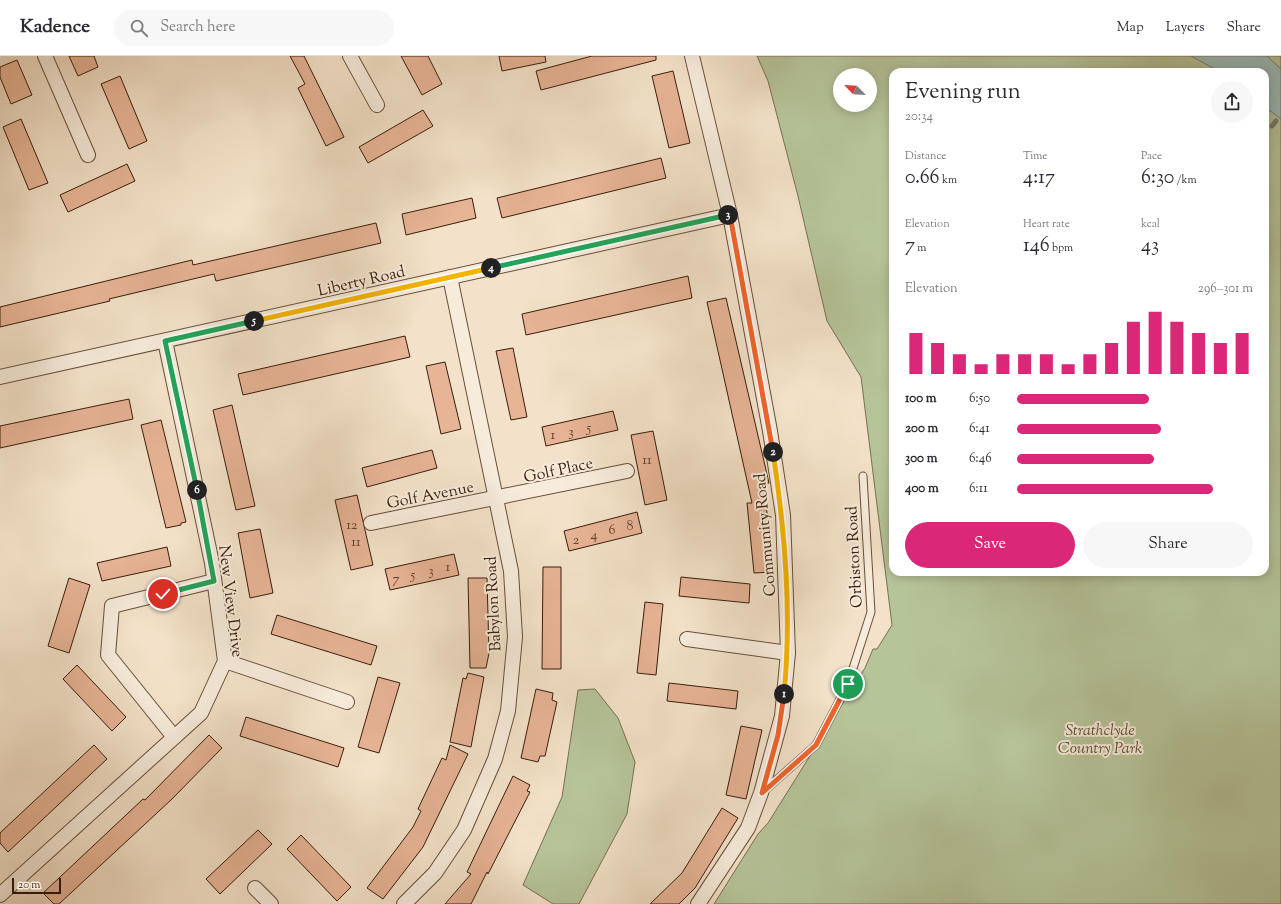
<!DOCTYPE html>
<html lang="en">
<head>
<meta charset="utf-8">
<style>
  :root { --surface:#fff; --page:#f7f7f7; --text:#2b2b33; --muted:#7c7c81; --line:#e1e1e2; --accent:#db2777 }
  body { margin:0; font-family:"Sorts Mill Goudy",serif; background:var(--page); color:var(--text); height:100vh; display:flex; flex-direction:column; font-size:15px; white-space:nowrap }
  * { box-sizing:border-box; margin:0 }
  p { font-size:13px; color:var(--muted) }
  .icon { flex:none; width:22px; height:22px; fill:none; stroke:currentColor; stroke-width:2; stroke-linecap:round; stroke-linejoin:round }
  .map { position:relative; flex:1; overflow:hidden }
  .details { position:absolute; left:889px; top:12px; width:380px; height:508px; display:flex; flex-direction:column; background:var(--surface); border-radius:12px; box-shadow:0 2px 10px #0003 }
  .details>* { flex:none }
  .needle { width:26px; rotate:295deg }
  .tools { position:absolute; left:833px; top:12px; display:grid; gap:8px }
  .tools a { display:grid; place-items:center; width:44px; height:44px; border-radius:50%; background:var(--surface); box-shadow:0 2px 10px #0003; font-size:20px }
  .scale { position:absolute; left:12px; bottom:10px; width:49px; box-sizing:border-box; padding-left:4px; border:2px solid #3a1c0a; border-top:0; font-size:11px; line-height:14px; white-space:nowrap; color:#3a1c0a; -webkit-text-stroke:3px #f7ecdc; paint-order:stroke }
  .pin { position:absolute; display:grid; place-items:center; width:34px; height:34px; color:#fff; margin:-17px; border:2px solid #fff; border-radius:50%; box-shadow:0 1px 4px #0007 }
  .km { position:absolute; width:20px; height:20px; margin:-10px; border-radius:50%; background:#222; color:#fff; font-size:11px; line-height:20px; text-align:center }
  .round { display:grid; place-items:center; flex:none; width:42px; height:42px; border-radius:21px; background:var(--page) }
  .summary { display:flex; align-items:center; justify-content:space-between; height:68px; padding:0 16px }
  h1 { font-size:22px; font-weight:600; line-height:30px }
  .stats { display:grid; grid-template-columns:repeat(3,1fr); gap:6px; height:68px; padding:4px 16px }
  .stats div { display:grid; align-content:center }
  .stats b { font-size:20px; font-weight:600 }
  .stats small { font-size:11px; font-weight:400 }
  .stats p { font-size:11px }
  .chart { height:112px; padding:8px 16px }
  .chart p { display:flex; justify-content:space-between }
  .chart svg { width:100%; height:72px; margin-top:4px; stroke:var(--accent); stroke-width:6 }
  .primary-button { display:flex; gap:8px; margin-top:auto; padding:8px 16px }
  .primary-button a { flex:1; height:46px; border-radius:24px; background:var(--accent); color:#fff; font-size:16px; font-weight:600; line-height:46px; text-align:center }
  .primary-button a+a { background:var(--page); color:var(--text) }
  ul { padding:0 16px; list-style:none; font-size:13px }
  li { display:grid; grid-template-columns:64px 48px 1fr; align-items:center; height:30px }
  li i { height:10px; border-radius:5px; background:var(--accent) }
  header { display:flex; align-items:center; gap:24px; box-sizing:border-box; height:56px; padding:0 20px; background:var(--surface); border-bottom:1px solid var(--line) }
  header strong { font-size:19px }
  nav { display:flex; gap:22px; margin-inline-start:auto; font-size:14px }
  .search { width:280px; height:36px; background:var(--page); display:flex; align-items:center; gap:10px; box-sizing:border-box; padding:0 14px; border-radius:22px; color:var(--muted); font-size:15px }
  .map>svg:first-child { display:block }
  .green { fill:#b6c49a; stroke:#787052; fill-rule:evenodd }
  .water { fill:#9cbdbb; stroke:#757d74 }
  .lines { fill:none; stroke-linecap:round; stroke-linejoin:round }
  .stream { stroke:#757d74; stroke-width:5 }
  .building { fill:#e7b496; stroke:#3a1c0a }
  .lane-casing { stroke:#684e3a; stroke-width:9 }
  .street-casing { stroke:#684e3a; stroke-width:16 }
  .lane { stroke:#f7ecdc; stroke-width:7 }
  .street { stroke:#f7ecdc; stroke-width:14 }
  .split-1-casing { stroke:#fff; stroke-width:8 }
  .split-2-casing { stroke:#fff; stroke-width:8 }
  .split-3-casing { stroke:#fff; stroke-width:8 }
  .split-4-casing { stroke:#fff; stroke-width:8 }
  .split-5-casing { stroke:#fff; stroke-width:8 }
  .split-6-casing { stroke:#fff; stroke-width:8 }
  .split-7-casing { stroke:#fff; stroke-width:8 }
  .split-1 { stroke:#f0652b; stroke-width:5 }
  .split-2 { stroke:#f5b400; stroke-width:5 }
  .split-3 { stroke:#f0652b; stroke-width:5 }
  .split-4 { stroke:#22a559; stroke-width:5 }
  .split-5 { stroke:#f5b400; stroke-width:5 }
  .split-6 { stroke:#22a559; stroke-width:5 }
  .split-7 { stroke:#22a559; stroke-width:5 }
  .labels { text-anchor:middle; stroke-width:4; stroke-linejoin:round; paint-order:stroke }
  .number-label { font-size:14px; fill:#65422d }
  .street-label { font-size:16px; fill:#3a1c0a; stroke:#f7ecdc }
  .park-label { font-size:16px; font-style:italic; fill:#5f4e35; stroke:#f7ecdc }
</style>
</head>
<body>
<header>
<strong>Kadence</strong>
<div class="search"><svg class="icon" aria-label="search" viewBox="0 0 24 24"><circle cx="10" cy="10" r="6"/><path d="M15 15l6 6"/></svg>Search here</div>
<nav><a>Map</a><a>Layers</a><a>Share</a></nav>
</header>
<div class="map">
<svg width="1281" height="848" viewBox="0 0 1281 848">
  <rect width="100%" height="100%" fill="#f3e2c9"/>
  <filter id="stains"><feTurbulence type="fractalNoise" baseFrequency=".005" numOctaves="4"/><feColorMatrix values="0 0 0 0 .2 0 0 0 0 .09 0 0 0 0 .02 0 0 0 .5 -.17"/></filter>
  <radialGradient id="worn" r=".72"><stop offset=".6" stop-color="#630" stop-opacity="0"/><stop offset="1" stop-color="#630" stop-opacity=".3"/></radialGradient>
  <g class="green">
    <path d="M757,0H1281V848H714L758,778L768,767L865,612L873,593H877L892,569L861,321L827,265L798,140L768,25ZM893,16H1265V516H893ZM840,19H870V49H840Z"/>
    <polygon points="595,633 618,662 635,706 627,758 579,848 553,848 523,829 562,741 578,634"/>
  </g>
  <polygon class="water" points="1191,0 1267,0 1281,13 1281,63 1265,51 1265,16 1220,16"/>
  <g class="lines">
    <polyline class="stream" points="1272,70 1276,65"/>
  </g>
  <g class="building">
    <polygon points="69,0 94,0 98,11 78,20"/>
    <polygon points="290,0 304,0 344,81 326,90 298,32 305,28"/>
    <polygon points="401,0 428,0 442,28 422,39"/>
    <polygon points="499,0 545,0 546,6 502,15"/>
    <polygon points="592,0 656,0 656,4 541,34 536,15"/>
    <polygon points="17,4 32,39 11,48 0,21 0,11"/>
    <polygon points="673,15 690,87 669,92 652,20"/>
    <polygon points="120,20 147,85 129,93 101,28"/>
    <polygon points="423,54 433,70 368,107 359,91"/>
    <polygon points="21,63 48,127 29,134 3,71"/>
    <polygon points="661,102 666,122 502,162 497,142"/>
    <polygon points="127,108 135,125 68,156 60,139"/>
    <polygon points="472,142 476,162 406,179 402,158"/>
    <polygon points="376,167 381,187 216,225 214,218 109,243 110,245 0,271 0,251 192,204 193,209"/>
    <polygon points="688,220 692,242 526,279 522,258"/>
    <polygon points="726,242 769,427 764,428 773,516 754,517 747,447 752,447 707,246"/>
    <polygon points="405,280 410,301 243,339 238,318"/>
    <polygon points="513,292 527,361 511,364 496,295"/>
    <polygon points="445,306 461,373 441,378 426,310"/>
    <polygon points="129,343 133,363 0,392 0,370"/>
    <polygon points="232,349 255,450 236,454 213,354"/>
    <polygon points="613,355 618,374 546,390 542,371"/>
    <polygon points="161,364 186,466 181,467 181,469 166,472 141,369"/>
    <polygon points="653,375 667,444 645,449 631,379"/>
    <polygon points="432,394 437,412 367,431 362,412"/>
    <polygon points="357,439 373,509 351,514 335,444"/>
    <polygon points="637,456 642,477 569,495 564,475"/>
    <polygon points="260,473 273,537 250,542 238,477"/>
    <polygon points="167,491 171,510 102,525 97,507"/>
    <polygon points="454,498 459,519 390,534 385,513"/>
    <polygon points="543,511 561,511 561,613 542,613"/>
    <polygon points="681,521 750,528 749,547 679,540"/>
    <polygon points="69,522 90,529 69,597 48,590"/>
    <polygon points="468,522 487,522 489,597 486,612 470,612"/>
    <polygon points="645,546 663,548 656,619 637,617"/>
    <polygon points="277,559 377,590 371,609 271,578"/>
    <polygon points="77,609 126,661 112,675 63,623"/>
    <polygon points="468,617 484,621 471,691 450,686 463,622 466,623"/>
    <polygon points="378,621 400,627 379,697 358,691"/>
    <polygon points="669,627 738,635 736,653 667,645"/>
    <polygon points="536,633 553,637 552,644 557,646 545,700 540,700 538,706 521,702"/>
    <polygon points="246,661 344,692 338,711 240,680"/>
    <polygon points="741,670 762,674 746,743 726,739"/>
    <polygon points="209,679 222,692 172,743 59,848 54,848 43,837 143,743 145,744"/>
    <polygon points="94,689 107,703 8,796 0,787 0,777"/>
    <polygon points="450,689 468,698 423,791 383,843 367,832 413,771 421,755 418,753 442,702 446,704"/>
    <polygon points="513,720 530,729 527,735 530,736 488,818 487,816 471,848 445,848 471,818 467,816"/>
    <polygon points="722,752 738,762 695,832 679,848 650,848 682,817"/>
    <polygon points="258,774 272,788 220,838 206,823"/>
    <polygon points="301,779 351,831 337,845 287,793"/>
  </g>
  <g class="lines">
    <g class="lane-casing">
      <polyline id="lane" points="763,736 816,689 848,628 871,556 863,420"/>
    </g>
    <g class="street-casing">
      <g id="street">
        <polyline points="45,0 88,99"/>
        <polyline points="350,0 377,49"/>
        <polyline points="692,0 730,159 770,375 783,459 788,597 782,660 761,737 748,772 698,848"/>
        <polyline points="0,321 730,159"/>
        <polyline points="371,467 627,415"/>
        <polyline points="687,583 788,597"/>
        <polyline points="225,605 347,646"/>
        <polyline points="174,681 108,599 112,550 214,525"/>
        <polyline points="255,832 271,848"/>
        <polyline points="0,839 201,657 225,605 212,507 165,285"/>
        <polyline points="404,848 435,817 464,774 495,703 508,655 515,581 511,515 450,221"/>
      </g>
    </g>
    <use href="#lane" class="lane"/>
    <use href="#street" class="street"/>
  </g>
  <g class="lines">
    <g class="split-1-casing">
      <polyline id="split-1" points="784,638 778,679 762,737 816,689 848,628"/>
    </g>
    <g class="split-2-casing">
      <path id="split-2" d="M773,396C785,477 792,557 784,638"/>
    </g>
    <g class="split-3-casing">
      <polyline id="split-3" points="728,159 730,159 773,396"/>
    </g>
    <g class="split-4-casing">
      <polyline id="split-4" points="491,212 728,159"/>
    </g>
    <g class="split-5-casing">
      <polyline id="split-5" points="254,265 491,212"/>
    </g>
    <g class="split-6-casing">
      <polyline id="split-6" points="197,434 165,285 254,265"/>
    </g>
    <g class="split-7-casing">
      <polyline id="split-7" points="163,538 214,525 197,434"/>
    </g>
    <use href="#split-1" class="split-1"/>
    <use href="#split-2" class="split-2"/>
    <use href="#split-3" class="split-3"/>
    <use href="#split-4" class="split-4"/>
    <use href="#split-5" class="split-5"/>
    <use href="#split-6" class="split-6"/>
    <use href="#split-7" class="split-7"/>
  </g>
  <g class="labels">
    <g class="number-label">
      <text x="589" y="376">5</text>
      <text x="571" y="380">3</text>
      <text x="553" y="383">1</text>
      <text x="647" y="408">11</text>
      <text x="352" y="473">12</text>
      <text x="630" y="474">8</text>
      <text x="612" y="478">6</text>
      <text x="594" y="483">4</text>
      <text x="576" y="488">2</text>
      <text x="356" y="490">11</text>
      <text x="448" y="515">1</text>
      <text x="431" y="519">3</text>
      <text x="413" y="523">5</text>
      <text x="396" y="527">7</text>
    </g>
    <g class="street-label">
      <text transform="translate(361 224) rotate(-13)" y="6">Liberty Road</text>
      <text transform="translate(558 413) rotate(-12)" y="6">Golf Place</text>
      <text transform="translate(430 438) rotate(-11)" y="6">Golf Avenue</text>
      <text transform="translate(764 479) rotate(-95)" y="6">Community Road</text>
      <text transform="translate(853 501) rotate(-93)" y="6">Orbiston Road</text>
      <text transform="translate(232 545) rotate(83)" y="6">New View Drive</text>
      <text transform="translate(492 548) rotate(-93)" y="6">Babylon Road</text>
    </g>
    <g class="park-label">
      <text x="1100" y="679">Strathclyde<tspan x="1100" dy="18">Country Park</tspan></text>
    </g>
  </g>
  <rect width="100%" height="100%" filter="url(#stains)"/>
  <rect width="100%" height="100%" fill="url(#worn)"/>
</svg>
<div class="tools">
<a><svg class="needle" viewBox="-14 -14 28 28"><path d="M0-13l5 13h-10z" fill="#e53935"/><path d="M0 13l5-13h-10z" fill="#7c7c81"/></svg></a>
</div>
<div class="scale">20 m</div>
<div class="pin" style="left:848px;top:628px;background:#1e9e55"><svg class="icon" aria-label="arrive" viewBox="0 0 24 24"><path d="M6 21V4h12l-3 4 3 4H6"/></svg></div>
<div class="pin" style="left:163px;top:538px;background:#d93025"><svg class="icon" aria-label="check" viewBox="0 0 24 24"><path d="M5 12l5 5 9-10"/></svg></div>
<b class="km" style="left:784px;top:638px">1</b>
<b class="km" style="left:773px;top:396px">2</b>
<b class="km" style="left:728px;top:159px">3</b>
<b class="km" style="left:491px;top:212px">4</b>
<b class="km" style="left:254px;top:265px">5</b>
<b class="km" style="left:197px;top:434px">6</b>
<section class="details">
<div class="summary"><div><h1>Evening run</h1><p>20:34</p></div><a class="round"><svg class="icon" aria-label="share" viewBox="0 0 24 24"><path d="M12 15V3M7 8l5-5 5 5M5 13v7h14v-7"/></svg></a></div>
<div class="stats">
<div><p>Distance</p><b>0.66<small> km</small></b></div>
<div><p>Time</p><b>4:17</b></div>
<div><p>Pace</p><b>6:30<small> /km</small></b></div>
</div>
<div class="stats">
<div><p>Elevation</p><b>7<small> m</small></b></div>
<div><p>Heart rate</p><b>146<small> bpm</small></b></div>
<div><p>kcal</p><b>43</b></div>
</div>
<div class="chart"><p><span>Elevation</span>296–301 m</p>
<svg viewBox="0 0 160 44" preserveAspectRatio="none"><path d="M5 44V19M15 44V25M25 44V32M35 44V38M45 44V32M55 44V32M65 44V32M75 44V38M85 44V32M95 44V25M105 44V12M115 44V6M125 44V12M135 44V19M145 44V25M155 44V19"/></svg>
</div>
<ul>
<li><b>100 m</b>6:50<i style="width:56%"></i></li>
<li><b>200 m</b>6:41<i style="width:61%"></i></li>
<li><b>300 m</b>6:46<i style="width:58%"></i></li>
<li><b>400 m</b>6:11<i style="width:83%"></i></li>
</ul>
<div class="primary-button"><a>Save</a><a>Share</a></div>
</section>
</div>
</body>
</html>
